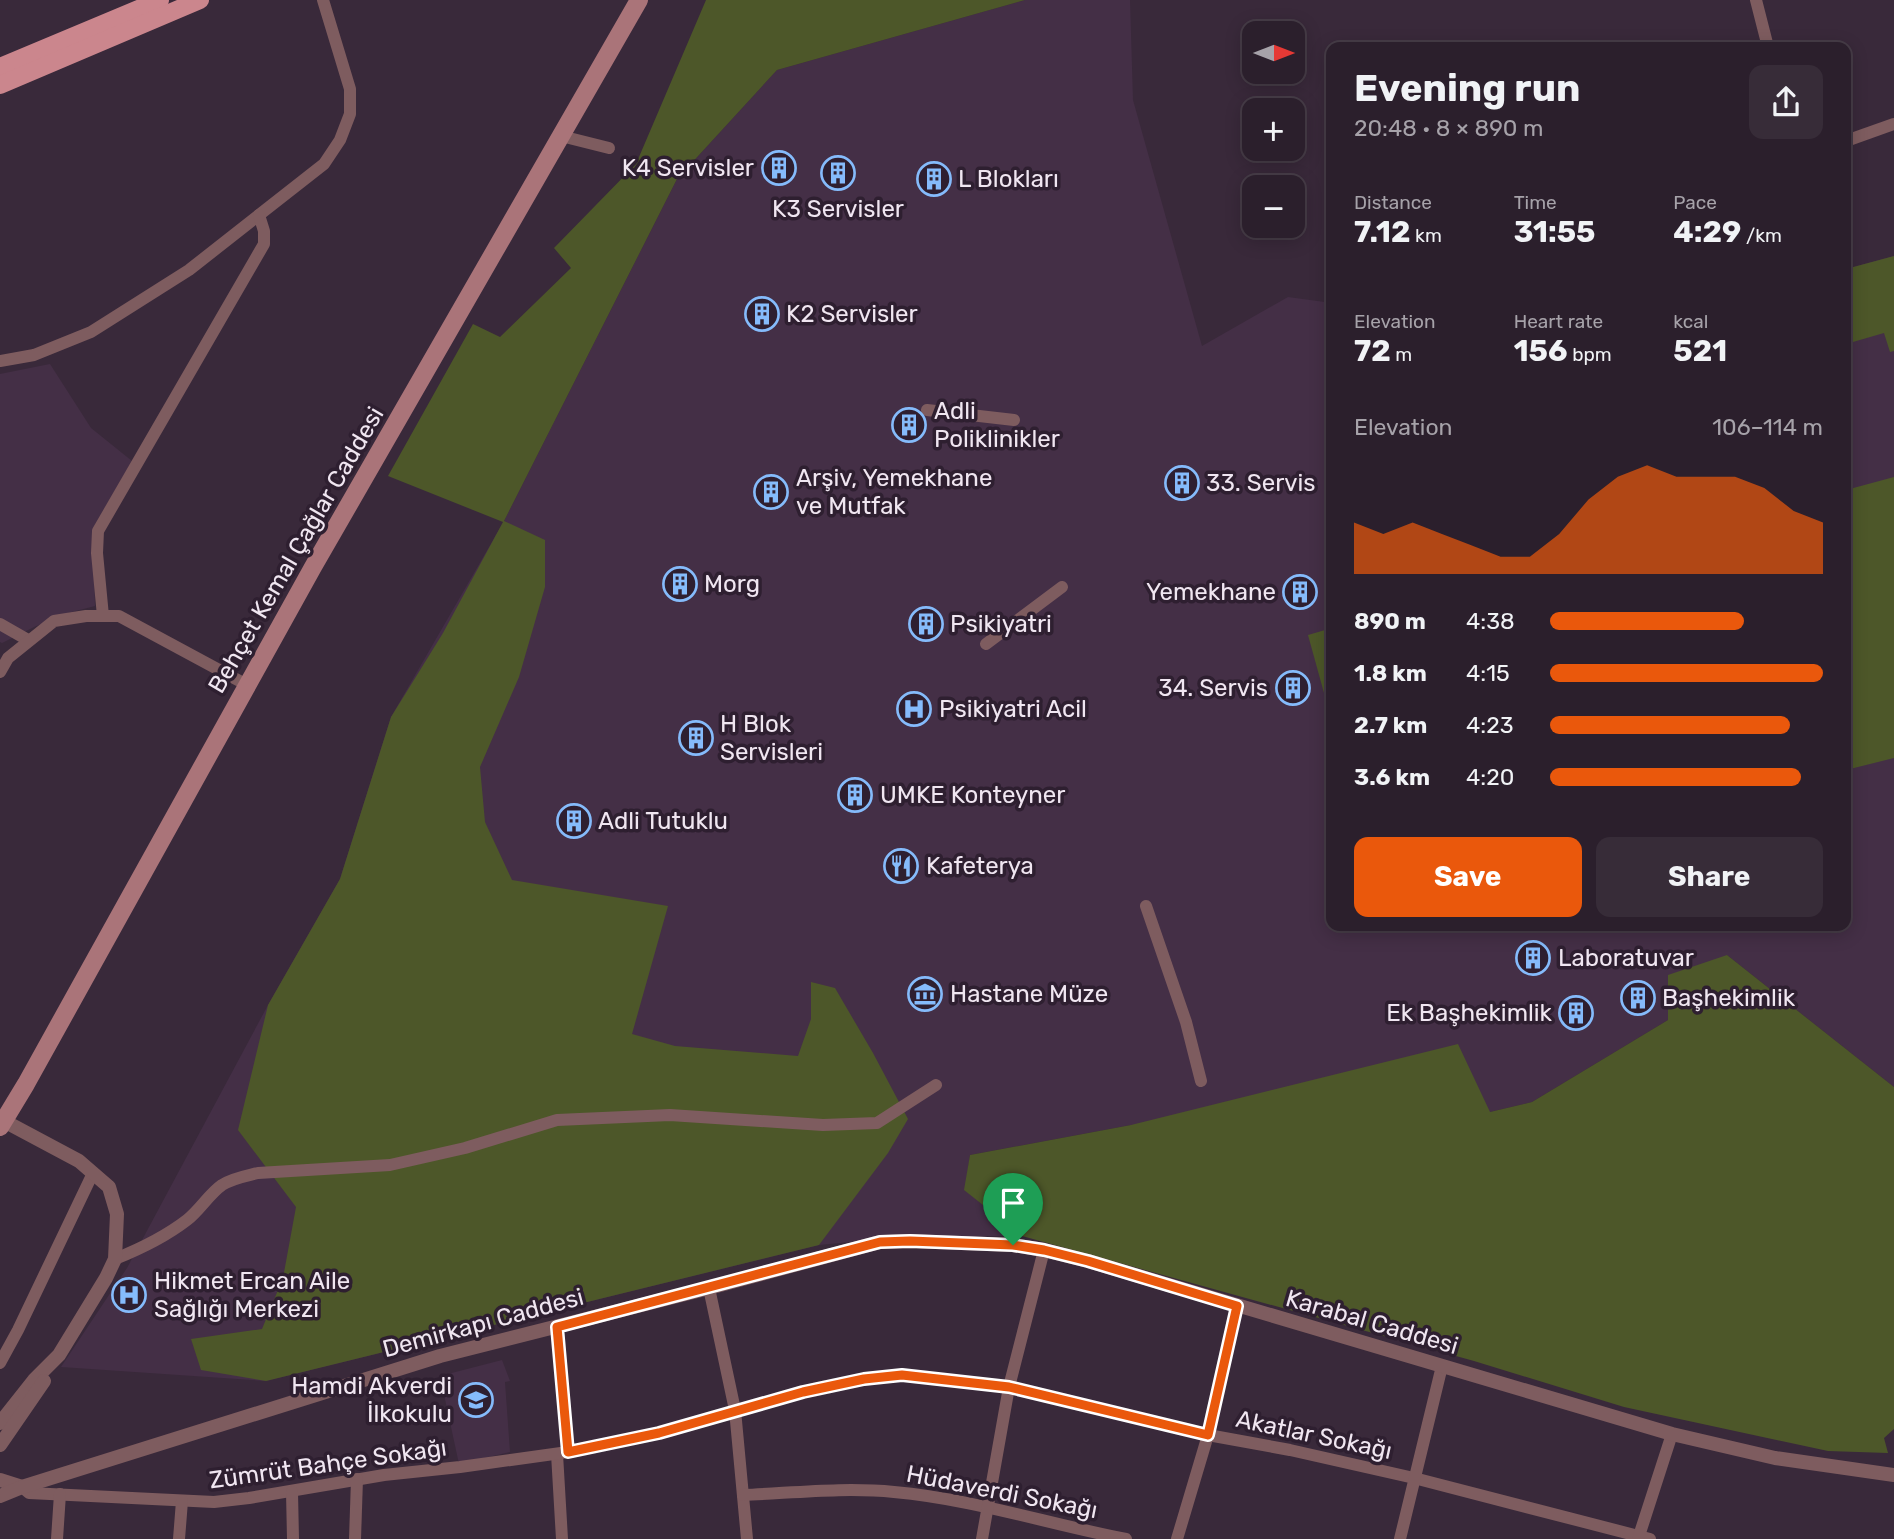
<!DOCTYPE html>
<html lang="en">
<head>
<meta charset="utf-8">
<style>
  :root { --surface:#2b1f2c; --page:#372c38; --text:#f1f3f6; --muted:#a6a2a9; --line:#473d48; --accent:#ea580c }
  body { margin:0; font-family:Rubik,sans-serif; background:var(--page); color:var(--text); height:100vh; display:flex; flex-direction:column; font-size:26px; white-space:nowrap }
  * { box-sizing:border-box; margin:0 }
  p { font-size:23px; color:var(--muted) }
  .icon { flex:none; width:38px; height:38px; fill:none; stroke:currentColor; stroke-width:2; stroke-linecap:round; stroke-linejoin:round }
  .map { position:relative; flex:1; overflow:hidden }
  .panel { position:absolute; left:1326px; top:42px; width:525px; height:889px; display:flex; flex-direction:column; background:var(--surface); border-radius:14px; box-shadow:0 4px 18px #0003,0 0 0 2px var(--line) }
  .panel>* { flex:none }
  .needle { width:46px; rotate:90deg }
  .tools { position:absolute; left:1242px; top:21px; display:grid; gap:14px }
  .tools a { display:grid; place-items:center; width:63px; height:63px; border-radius:14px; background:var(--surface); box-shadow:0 4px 18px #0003,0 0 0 2px var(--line); font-size:35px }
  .pin { position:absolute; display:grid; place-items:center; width:60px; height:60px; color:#fff; margin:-72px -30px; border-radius:50% 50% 50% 0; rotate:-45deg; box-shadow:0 0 7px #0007 }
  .pin .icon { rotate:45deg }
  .round { display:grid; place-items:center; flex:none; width:74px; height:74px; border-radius:14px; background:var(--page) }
  .headline { display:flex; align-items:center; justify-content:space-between; height:119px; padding:0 28px }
  h1 { font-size:38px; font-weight:700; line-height:52px }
  .figures { display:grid; grid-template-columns:repeat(3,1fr); gap:10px; height:119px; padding:7px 28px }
  .figures div { display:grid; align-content:center }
  .figures b { font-size:30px; font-weight:700 }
  .figures small { font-size:19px; font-weight:400 }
  .figures p { font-size:19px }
  .chart { height:196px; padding:14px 28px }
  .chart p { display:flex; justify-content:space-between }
  .chart svg { width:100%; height:126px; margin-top:7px; fill:var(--accent); opacity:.7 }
  .primary-button { display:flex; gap:14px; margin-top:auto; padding:14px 28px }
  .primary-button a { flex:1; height:80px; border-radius:14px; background:var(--accent); color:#fff; font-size:28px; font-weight:700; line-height:80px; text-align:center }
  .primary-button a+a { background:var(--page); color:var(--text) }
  ul { padding:0 28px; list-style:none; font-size:23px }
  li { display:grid; grid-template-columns:112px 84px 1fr; align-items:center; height:52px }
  li i { height:18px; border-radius:9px; background:var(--accent) }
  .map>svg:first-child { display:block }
  .built { fill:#442f46 }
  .green { fill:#4d5729 }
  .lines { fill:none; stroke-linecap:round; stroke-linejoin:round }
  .minor { stroke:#7e5c5f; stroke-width:12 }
  .tertiary { stroke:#7e5c5f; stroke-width:14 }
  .secondary { stroke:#aa7479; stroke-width:18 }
  .primary { stroke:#cb868d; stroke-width:18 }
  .route-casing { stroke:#fff; stroke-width:14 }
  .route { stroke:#ea580c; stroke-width:9 }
  .labels { text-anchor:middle; stroke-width:7; stroke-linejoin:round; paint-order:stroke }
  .poi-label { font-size:24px; fill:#f0e6f1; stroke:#2e1f30; text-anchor:start }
  .street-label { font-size:24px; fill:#f0e6f1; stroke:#2e1f30 }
</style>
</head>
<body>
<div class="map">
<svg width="1894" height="1539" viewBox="0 0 1894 1539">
  <rect width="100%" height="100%" fill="#39293a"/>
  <g class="built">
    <polygon points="1025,0 1130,0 1133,100 1202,346 1288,297 1332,303 1332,926 1846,926 1846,269 1894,256 1894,1087 1727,955 1668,1020 1532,1102 1490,1112 1131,1125 970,1155 965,1190 1022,1236 914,1236 819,1245 266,1381 61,1367 127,1268 268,1005 340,879 391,717 504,521 677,179 777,70"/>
    <polygon points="50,364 91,428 132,461 93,528 95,606 68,613 34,627 2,643 0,642 0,374"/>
    <polygon points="502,1360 510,1381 505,1382 510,1452 459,1464 440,1376"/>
  </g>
  <g class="green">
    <polygon points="706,0 1025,0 777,70 677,179 504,521 545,540 545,587 519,677 480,767 485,822 512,880 668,906 632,1034 675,1046 798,1056 811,1019 811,982 835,988 873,1053 908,1119 888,1153 819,1245 266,1381 201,1370 191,1339 262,1329 283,1278 296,1207 238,1130 268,1005 340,879 391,717 443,633 503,522 388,476 473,324 500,337 571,268 554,248 636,164"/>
    <polygon points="1894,256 1894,351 1890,352 1884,333 1846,344 1846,269"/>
    <polygon points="1894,477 1894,758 1846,770 1846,490"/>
    <polygon points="1332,628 1332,722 1308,635"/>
    <polygon points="1727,955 1894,1087 1894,1429 1884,1438 1888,1453 1828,1451 1624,1407 1474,1361 1022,1236 964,1190 970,1155 1131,1125 1458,1044 1490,1112 1532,1102 1668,1020 1668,975"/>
  </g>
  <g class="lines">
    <g class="minor">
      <polyline points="1756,0 1768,47"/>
      <polyline points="561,136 609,148"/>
      <polyline points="1846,141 1894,124"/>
      <polyline points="0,361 34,355 91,332 189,270 324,164 340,140 350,114 350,89 323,0"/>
      <polyline points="927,410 1014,420"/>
      <polyline points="103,616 97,553 98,531 264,244 264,231 259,215"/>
      <polyline points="0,624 28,640"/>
      <polyline points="986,644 1062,587"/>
      <polyline points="0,672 8,658 54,621 86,616 119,616 247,685"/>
      <polyline points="1146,906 1186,1022 1201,1081"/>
      <path d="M115,1259C140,1249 165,1237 187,1220C200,1210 209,1194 222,1185C233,1178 246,1176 258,1173L390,1165L465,1148L557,1120L670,1115L823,1125L877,1123L936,1085"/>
      <polyline points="709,1288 735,1410 747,1539"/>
      <polyline points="557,1327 568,1452"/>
      <polyline points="0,1363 18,1330 93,1173"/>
      <polyline points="557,1454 562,1539"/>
      <polyline points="22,1487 29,1493 214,1502 249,1498 384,1475 460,1467 568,1452 659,1433 803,1392 864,1379 902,1375 1009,1387 1208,1435 1290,1450 1414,1478 1650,1539"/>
      <polyline points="292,1492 293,1539"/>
      <path d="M743,1495C793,1493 844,1487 894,1492C973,1499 1048,1524 1126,1539"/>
      <polyline points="57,1539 60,1494"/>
      <polyline points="179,1539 182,1501"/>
      <polyline points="355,1539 357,1479"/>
      <polyline points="982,1539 1009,1387 1044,1250"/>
      <polyline points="1177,1539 1208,1435 1237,1305"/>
      <polyline points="1400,1539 1442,1366"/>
      <polyline points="1638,1539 1672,1434"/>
    </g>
    <g class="tertiary">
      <polyline points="0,1423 34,1380 59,1355 106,1278 115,1259 117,1214 109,1187 79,1161 4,1121"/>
      <polyline points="0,1445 44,1381"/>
      <polyline points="0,1480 22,1487"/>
      <polyline points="0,1496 22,1487 440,1356 709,1288 880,1242 910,1241 1013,1245 1044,1250 1088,1261 1672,1434 1775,1458 1894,1475"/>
    </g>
    <polyline class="secondary" points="0,1127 26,1084 313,567 639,0"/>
    <g class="primary">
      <polyline points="0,67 160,0"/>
      <polyline points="0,85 200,0"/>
    </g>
  </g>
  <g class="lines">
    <g class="route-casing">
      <polygon id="route" points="910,1241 1013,1245 1044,1250 1088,1261 1237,1306 1208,1435 1009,1387 902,1375 864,1379 803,1392 659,1433 568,1452 557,1327 880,1242"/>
    </g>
    <use href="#route" class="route"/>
  </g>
  <defs>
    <g id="building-ring" transform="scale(1.75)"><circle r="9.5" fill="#2e1f30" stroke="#85bbfb" stroke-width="1.5"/><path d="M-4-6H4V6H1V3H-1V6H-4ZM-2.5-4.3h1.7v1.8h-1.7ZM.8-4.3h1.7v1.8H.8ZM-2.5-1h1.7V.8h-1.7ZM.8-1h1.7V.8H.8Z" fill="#85bbfb"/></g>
    <g id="hospital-ring" transform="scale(1.75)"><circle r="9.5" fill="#2e1f30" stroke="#85bbfb" stroke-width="1.5"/><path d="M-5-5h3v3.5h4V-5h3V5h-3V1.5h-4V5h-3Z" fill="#85bbfb"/></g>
    <g id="restaurant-ring" transform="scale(1.75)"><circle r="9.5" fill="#2e1f30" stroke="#85bbfb" stroke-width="1.5"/><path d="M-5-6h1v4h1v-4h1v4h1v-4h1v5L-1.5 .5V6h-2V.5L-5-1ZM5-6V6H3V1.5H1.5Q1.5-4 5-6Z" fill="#85bbfb"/></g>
    <g id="museum-ring" transform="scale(1.75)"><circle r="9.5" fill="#2e1f30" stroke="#85bbfb" stroke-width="1.5"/><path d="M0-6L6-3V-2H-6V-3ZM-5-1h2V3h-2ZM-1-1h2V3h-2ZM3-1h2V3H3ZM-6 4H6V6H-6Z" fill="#85bbfb"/></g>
    <g id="school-ring" transform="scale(1.75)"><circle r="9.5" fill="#2e1f30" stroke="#85bbfb" stroke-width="1.5"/><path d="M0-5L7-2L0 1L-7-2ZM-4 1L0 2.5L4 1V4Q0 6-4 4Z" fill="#85bbfb"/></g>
  </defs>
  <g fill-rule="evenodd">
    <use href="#building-ring" x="779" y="168"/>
    <use href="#building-ring" x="838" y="173"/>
    <use href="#building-ring" x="934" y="179"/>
    <use href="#building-ring" x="762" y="314"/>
    <use href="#building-ring" x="909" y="425"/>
    <use href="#building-ring" x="1182" y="483"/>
    <use href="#building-ring" x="771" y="492"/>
    <use href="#building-ring" x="680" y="584"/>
    <use href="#building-ring" x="1300" y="592"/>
    <use href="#building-ring" x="926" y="624"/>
    <use href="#building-ring" x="1293" y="688"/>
    <use href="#hospital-ring" x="914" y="709"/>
    <use href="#building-ring" x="696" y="738"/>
    <use href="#building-ring" x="855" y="795"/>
    <use href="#building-ring" x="574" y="821"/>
    <use href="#restaurant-ring" x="901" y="866"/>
    <use href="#building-ring" x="1533" y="958"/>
    <use href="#museum-ring" x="925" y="994"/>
    <use href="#building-ring" x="1638" y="998"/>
    <use href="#building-ring" x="1576" y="1013"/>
    <use href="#hospital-ring" x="129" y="1295"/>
    <use href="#school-ring" x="476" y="1400"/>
  </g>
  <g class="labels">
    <g class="poi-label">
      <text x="754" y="176" text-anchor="end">K4 Servisler</text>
      <text x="958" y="187">L Blokları</text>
      <text x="838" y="217" text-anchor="middle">K3 Servisler</text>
      <text x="786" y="322">K2 Servisler</text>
      <text x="934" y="419">Adli<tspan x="934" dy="28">Poliklinikler</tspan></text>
      <text x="796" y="486">Arşiv, Yemekhane<tspan x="796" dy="28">ve Mutfak</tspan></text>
      <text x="1206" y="491">33. Servis</text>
      <text x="704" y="592">Morg</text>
      <text x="1276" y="600" text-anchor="end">Yemekhane</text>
      <text x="950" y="632">Psikiyatri</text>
      <text x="1268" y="696" text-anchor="end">34. Servis</text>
      <text x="939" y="717">Psikiyatri Acil</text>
      <text x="720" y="732">H Blok<tspan x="720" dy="28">Servisleri</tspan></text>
      <text x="880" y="803">UMKE Konteyner</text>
      <text x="598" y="829">Adli Tutuklu</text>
      <text x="926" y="874">Kafeterya</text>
      <text x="1558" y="966">Laboratuvar</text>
      <text x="950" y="1002">Hastane Müze</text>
      <text x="1662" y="1006">Başhekimlik</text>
      <text x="1552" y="1021" text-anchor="end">Ek Başhekimlik</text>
      <text x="154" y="1289">Hikmet Ercan Aile<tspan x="154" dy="28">Sağlığı Merkezi</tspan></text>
      <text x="452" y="1394" text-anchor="end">Hamdi Akverdi<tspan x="452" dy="28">İlkokulu</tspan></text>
    </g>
    <g class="street-label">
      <text transform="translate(296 550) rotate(-60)" y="8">Behçet Kemal Çağlar Caddesi</text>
      <text transform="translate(1372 1322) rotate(16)" y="8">Karabal Caddesi</text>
      <text transform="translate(483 1323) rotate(-15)" y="8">Demirkapı Caddesi</text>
      <text transform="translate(1314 1435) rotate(12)" y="8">Akatlar Sokağı</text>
      <text transform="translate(328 1464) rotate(-8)" y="8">Zümrüt Bahçe Sokağı</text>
      <text transform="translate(1002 1492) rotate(11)" y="8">Hüdaverdi Sokağı</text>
    </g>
  </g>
</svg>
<div class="tools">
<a><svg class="needle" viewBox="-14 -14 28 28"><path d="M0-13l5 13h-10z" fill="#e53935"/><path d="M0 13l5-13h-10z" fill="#a6a2a9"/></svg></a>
<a>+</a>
<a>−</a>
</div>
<div class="pin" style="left:1013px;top:1245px;background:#1e9e55"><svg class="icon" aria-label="arrive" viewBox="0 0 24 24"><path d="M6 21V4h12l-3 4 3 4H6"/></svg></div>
<section class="panel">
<div class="headline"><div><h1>Evening run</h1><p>20:48 · 8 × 890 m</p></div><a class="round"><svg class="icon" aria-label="share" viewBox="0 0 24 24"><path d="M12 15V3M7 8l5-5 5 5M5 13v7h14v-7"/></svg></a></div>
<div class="figures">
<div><p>Distance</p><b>7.12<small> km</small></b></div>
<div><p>Time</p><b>31:55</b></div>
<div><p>Pace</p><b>4:29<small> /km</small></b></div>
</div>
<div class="figures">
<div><p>Elevation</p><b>72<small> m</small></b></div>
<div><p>Heart rate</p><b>156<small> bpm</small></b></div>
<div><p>kcal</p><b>521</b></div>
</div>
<div class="chart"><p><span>Elevation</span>106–114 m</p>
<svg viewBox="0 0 160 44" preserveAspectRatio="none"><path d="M0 44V26L10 30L20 26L30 30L40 34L50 38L60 38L70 30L80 18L90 10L100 6L110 10L120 10L130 10L140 14L150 22L160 26V44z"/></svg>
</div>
<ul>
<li><b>890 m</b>4:38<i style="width:71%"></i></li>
<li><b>1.8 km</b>4:15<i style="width:100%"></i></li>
<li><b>2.7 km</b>4:23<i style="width:88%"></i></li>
<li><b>3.6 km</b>4:20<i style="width:92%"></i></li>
</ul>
<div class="primary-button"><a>Save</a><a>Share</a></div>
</section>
</div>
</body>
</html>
